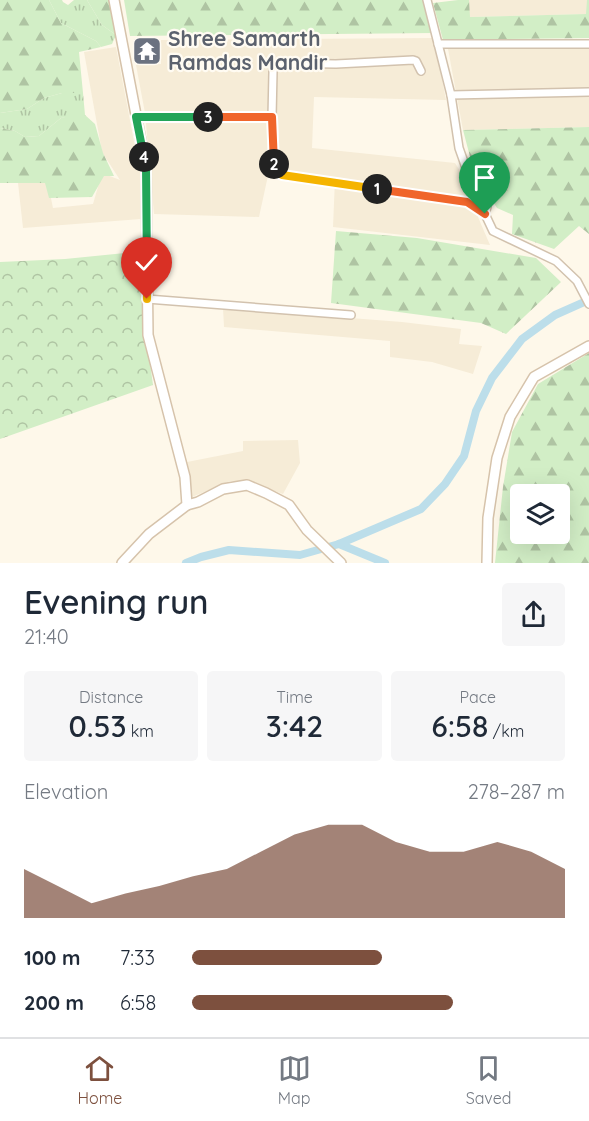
<!DOCTYPE html>
<html lang="en">
<head>
<meta charset="utf-8">
<style>
  :root { --surface:#fff; --page:#f6f6f7; --text:#1f2937; --muted:#747a83; --line:#e0e1e3; --accent:#7d503e }
  body { margin:0; font-family:Quicksand,sans-serif; background:var(--page); color:var(--text); height:100vh; display:flex; flex-direction:column; font-size:22px; white-space:nowrap }
  * { box-sizing:border-box; margin:0 }
  p { font-size:20px; color:var(--muted) }
  .icon { flex:none; width:33px; height:33px; fill:none; stroke:currentColor; stroke-width:2; stroke-linecap:round; stroke-linejoin:round }
  .map { position:relative; height:563px; overflow:hidden }
  .details { display:flex; flex-direction:column; background:var(--surface); flex:1 }
  .details>* { flex:none }
  .controls { position:absolute; left:510px; top:484px; display:grid; gap:12px }
  .controls a { display:grid; place-items:center; width:60px; height:60px; border-radius:6px; background:var(--surface); box-shadow:0 6px 24px #0002; font-size:30px }
  .pin { position:absolute; display:grid; place-items:center; width:51px; height:51px; color:#fff; margin:-62px -26px; border-radius:50% 50% 50% 0; rotate:-45deg; box-shadow:0 0 6px #0007 }
  .pin .icon { rotate:45deg }
  .km { position:absolute; width:30px; height:30px; margin:-15px; border-radius:50%; background:#222; color:#fff; font-size:16px; line-height:30px; text-align:center }
  .round { display:grid; place-items:center; flex:none; width:63px; height:63px; border-radius:6px; background:var(--page) }
  .head { display:flex; align-items:center; justify-content:space-between; height:102px; padding:0 24px }
  h1 { font-size:33px; font-weight:600; line-height:45px }
  .figures { display:grid; grid-template-columns:repeat(3,1fr); gap:9px; height:102px; padding:6px 24px }
  .figures div { display:grid; align-content:center; border-radius:6px; background:var(--page); text-align:center }
  .figures b { font-size:30px; font-weight:600 }
  .figures small { font-size:16px; font-weight:400 }
  .figures p { font-size:16px }
  .chart { height:168px; padding:12px 24px }
  .chart p { display:flex; justify-content:space-between }
  .chart svg { width:100%; height:108px; margin-top:6px; fill:var(--accent); opacity:.7 }
  ul { padding:0 24px; list-style:none; font-size:20px }
  li { display:grid; grid-template-columns:96px 72px 1fr; align-items:center; height:45px }
  li i { height:15px; border-radius:8px; background:var(--accent) }
  .tabs { display:flex; justify-content:space-around; align-items:center; height:84px; border-top:2px solid var(--line); background:var(--surface); font-size:16px; color:var(--muted) }
  .tabs a { display:grid; justify-items:center; gap:3px }
  .tabs .current { color:var(--accent) }
  .map>svg:first-child { display:block }
  .residential { fill:#f6ecd7 }
  .grass { fill:url(#grass-tufts) }
  .forest { fill:url(#forest-firs); fill-rule:evenodd }
  .park { fill:url(#park-crowns) }
  .lines { fill:none; stroke-linecap:round; stroke-linejoin:round }
  .canal { stroke:#bcdeea; stroke-width:8 }
  .street-casing { stroke:#d2c2ae; stroke-width:10 }
  .secondary-casing { stroke:#d6c3ab; stroke-width:12 }
  .street { stroke:#fff; stroke-width:7 }
  .secondary { stroke:#fff; stroke-width:9 }
  .split-1-casing { stroke:#fff; stroke-width:12 }
  .split-2-casing { stroke:#fff; stroke-width:12 }
  .split-3-casing { stroke:#fff; stroke-width:12 }
  .split-4-casing { stroke:#fff; stroke-width:12 }
  .split-5-casing { stroke:#fff; stroke-width:12 }
  .split-6-casing { stroke:#fff; stroke-width:12 }
  .split-1 { stroke:#f0652b; stroke-width:8 }
  .split-2 { stroke:#f5b400; stroke-width:8 }
  .split-3 { stroke:#f0652b; stroke-width:8 }
  .split-4 { stroke:#22a559; stroke-width:8 }
  .split-5 { stroke:#22a559; stroke-width:8 }
  .split-6 { stroke:#f5b400; stroke-width:8 }
  .labels { text-anchor:middle; stroke-width:4.5; stroke-linejoin:round; paint-order:stroke }
  .worship-label { font-size:21px; font-weight:bold; fill:#5b616d; stroke:#fffbf2; text-anchor:start }
</style>
</head>
<body>
<div class="map">
<svg width="589" height="563" viewBox="0 0 589 563">
  <defs>
    <pattern id="grass-tufts" width="24" height="20" patternUnits="userSpaceOnUse" patternTransform="scale(1.5)"><rect width="24" height="20" fill="#d2eec6"/><path d="M3 7l-1-3M5 7V3M7 7l1-3M15 17l-1-3M17 17v-4M19 17l1-3" fill="none" stroke="#afc4a3"/></pattern>
    <pattern id="forest-firs" width="22" height="20" patternUnits="userSpaceOnUse" patternTransform="scale(1.5)"><rect width="22" height="20" fill="#d2eec6"/><path d="M5 1l3.5 6h-7zM16 11l3.5 6h-7z" fill="#afc4a3"/></pattern>
    <pattern id="park-crowns" width="20" height="18" patternUnits="userSpaceOnUse" patternTransform="scale(1.5)"><rect width="20" height="18" fill="#d2eec6"/><path d="M2 6a3 3 0 1 1 6 0M12 15a3 3 0 1 1 6 0" fill="none" stroke="#afc4a3"/></pattern>
  </defs>
  <rect width="100%" height="100%" fill="#fef8ea"/>
  <g class="residential">
    <polygon points="469,0 587,0 587,14 469,17"/>
    <polygon points="434,38 446,100 314,97 312,148 455,163 477,198 478,217 490,245 333,227 335,179 280,171 269,171 259,217 154,214 145,113 136,65 161,64 161,40"/>
    <polygon points="116,47 141,178 141,219 23,228 18,183 47,179 53,208 93,204 102,173 120,180 102,152 84,52"/>
    <polygon points="589,48 589,127 463,130 448,49"/>
    <polygon points="223,308 402,322 461,329 459,344 482,346 473,374 432,362 390,357 390,341 224,327"/>
    <polygon points="298,440 300,463 283,494 256,484 230,481 192,497 187,462 243,451 243,441"/>
  </g>
  <g class="grass">
    <polygon points="49,0 62,0 63,2 68,5 74,0 87,0 102,25 116,35 112,44 101,47 96,41 61,23"/>
    <polygon points="62,93 83,93 85,115 61,118 39,136 25,137 15,131 0,128 0,113 27,109 44,98"/>
  </g>
  <g class="forest">
    <polygon points="0,0 49,0 61,23 96,41 101,47 79,52 83,93 62,93 44,98 27,109 0,113"/>
    <polygon points="87,0 109,0 116,35 102,25"/>
    <polygon points="124,0 424,0 435,33 130,36"/>
    <polygon points="458,0 469,0 470,17 586,14 587,0 589,0 589,38 443,40 433,3"/>
    <polygon points="74,115 85,115 95,124 103,153 114,176 104,176 92,197 49,198 45,183 0,183 0,128 15,131 25,137 39,136 61,118"/>
    <polygon points="589,127 589,234 579,226 554,249 512,234 513,215 497,208 474,172 463,130"/>
    <polygon points="336,231 417,238 536,258 561,282 506,334 481,323 331,303"/>
    <path d="M589,353V563H495L503,487L512,432L538,384ZM520,495H560V534H520Z"/>
  </g>
  <polygon class="park" points="135,252 153,385 0,439 0,262 65,259"/>
  <g class="lines">
    <g class="canal">
      <polyline points="339,544 385,563"/>
      <polyline points="186,563 201,557 229,550 300,555 339,544 421,509 445,484 464,456 476,411 492,378 522,339 555,315 589,300"/>
    </g>
    <g class="street-casing">
      <g id="street">
        <polyline points="427,0 451,95 459,148 471,182 487,207 485,214"/>
        <polyline points="438,44 589,44"/>
        <polyline points="451,95 589,92"/>
        <polyline points="137,117 272,117 274,171 282,175 467,202 485,214 493,231 556,261 577,281 589,304"/>
        <polyline points="272,117 273,72 274,67 277,63 336,64 413,60 416,61 421,71"/>
        <polyline points="147,299 351,315"/>
      </g>
    </g>
    <g class="secondary-casing">
      <g id="secondary">
        <polyline points="114,0 146,167 148,335 185,477 187,505 149,534 122,563"/>
        <polyline points="187,505 198,502 223,489 247,485 266,493 289,505 307,530 341,563"/>
        <polyline points="487,563 488,518 497,458 510,417 534,377 589,346"/>
      </g>
    </g>
    <use href="#street" class="street"/>
    <use href="#secondary" class="secondary"/>
  </g>
  <g class="lines">
    <g class="split-1-casing">
      <polyline id="split-1" points="377,189 467,202 485,214"/>
    </g>
    <g class="split-2-casing">
      <polyline id="split-2" points="274,164 274,171 282,175 377,189"/>
    </g>
    <g class="split-3-casing">
      <polyline id="split-3" points="208,117 272,117 274,164"/>
    </g>
    <g class="split-4-casing">
      <polyline id="split-4" points="144,157 136,117 208,117"/>
    </g>
    <g class="split-5-casing">
      <polyline id="split-5" points="144,157 146,167 147,269"/>
    </g>
    <g class="split-6-casing">
      <polyline id="split-6" points="147,269 147,299"/>
    </g>
    <use href="#split-1" class="split-1"/>
    <use href="#split-2" class="split-2"/>
    <use href="#split-3" class="split-3"/>
    <use href="#split-4" class="split-4"/>
    <use href="#split-5" class="split-5"/>
    <use href="#split-6" class="split-6"/>
  </g>
  <defs>
    <g id="temple-square" transform="scale(1.5)"><rect x="-9" y="-9" width="18" height="18" rx="4" fill="#6b7280" stroke="#fffbf2"/><path d="M0-6L5-2H3V0L6.5 2.5H4V6H1.5V3h-3V6H-4V2.5H-6.5L-3 0V-2H-5Z" fill="#fff"/></g>
  </defs>
  <g fill-rule="evenodd">
    <use href="#temple-square" x="147" y="51"/>
  </g>
  <g class="labels">
    <g class="worship-label">
      <text x="168" y="46">Shree Samarth<tspan x="168" dy="24">Ramdas Mandir</tspan></text>
    </g>
  </g>
</svg>
<div class="controls">
<a><svg class="icon" aria-label="layers" viewBox="0 0 24 24"><path d="M12 4l9 5-9 5-9-5zM3 14l9 5 9-5"/></svg></a>
</div>
<div class="pin" style="left:485px;top:214px;background:#1e9e55"><svg class="icon" aria-label="arrive" viewBox="0 0 24 24"><path d="M6 21V4h12l-3 4 3 4H6"/></svg></div>
<div class="pin" style="left:147px;top:299px;background:#d93025"><svg class="icon" aria-label="check" viewBox="0 0 24 24"><path d="M5 12l5 5 9-10"/></svg></div>
<b class="km" style="left:377px;top:189px">1</b>
<b class="km" style="left:274px;top:164px">2</b>
<b class="km" style="left:208px;top:117px">3</b>
<b class="km" style="left:144px;top:157px">4</b>
</div>
<section class="details">
<div class="head"><div><h1>Evening run</h1><p>21:40</p></div><a class="round"><svg class="icon" aria-label="share" viewBox="0 0 24 24"><path d="M12 15V3M7 8l5-5 5 5M5 13v7h14v-7"/></svg></a></div>
<div class="figures">
<div><p>Distance</p><b>0.53<small> km</small></b></div>
<div><p>Time</p><b>3:42</b></div>
<div><p>Pace</p><b>6:58<small> /km</small></b></div>
</div>
<div class="chart"><p><span>Elevation</span>278–287 m</p>
<svg viewBox="0 0 160 44" preserveAspectRatio="none"><path d="M0 44V24L10 31L20 38L30 34L40 31L50 27L60 24L70 17L80 10L90 6L100 6L110 13L120 17L130 17L140 13L150 17L160 24V44z"/></svg>
</div>
<ul>
<li><b>100 m</b>7:33<i style="width:51%"></i></li>
<li><b>200 m</b>6:58<i style="width:70%"></i></li>
</ul>
</section>
<nav class="tabs">
<a class="current"><svg class="icon" aria-label="home" viewBox="0 0 24 24"><path d="M3 11l9-7 9 7M6 9v11h12V9"/></svg>Home</a>
<a><svg class="icon" aria-label="map" viewBox="0 0 24 24"><path d="M3 6l6-2 6 2 6-2v14l-6 2-6-2-6 2zM9 4v14M15 6v14"/></svg>Map</a>
<a><svg class="icon" aria-label="saved" viewBox="0 0 24 24"><path d="M7 4h10v16l-5-4-5 4z"/></svg>Saved</a>
</nav>
</body>
</html>
